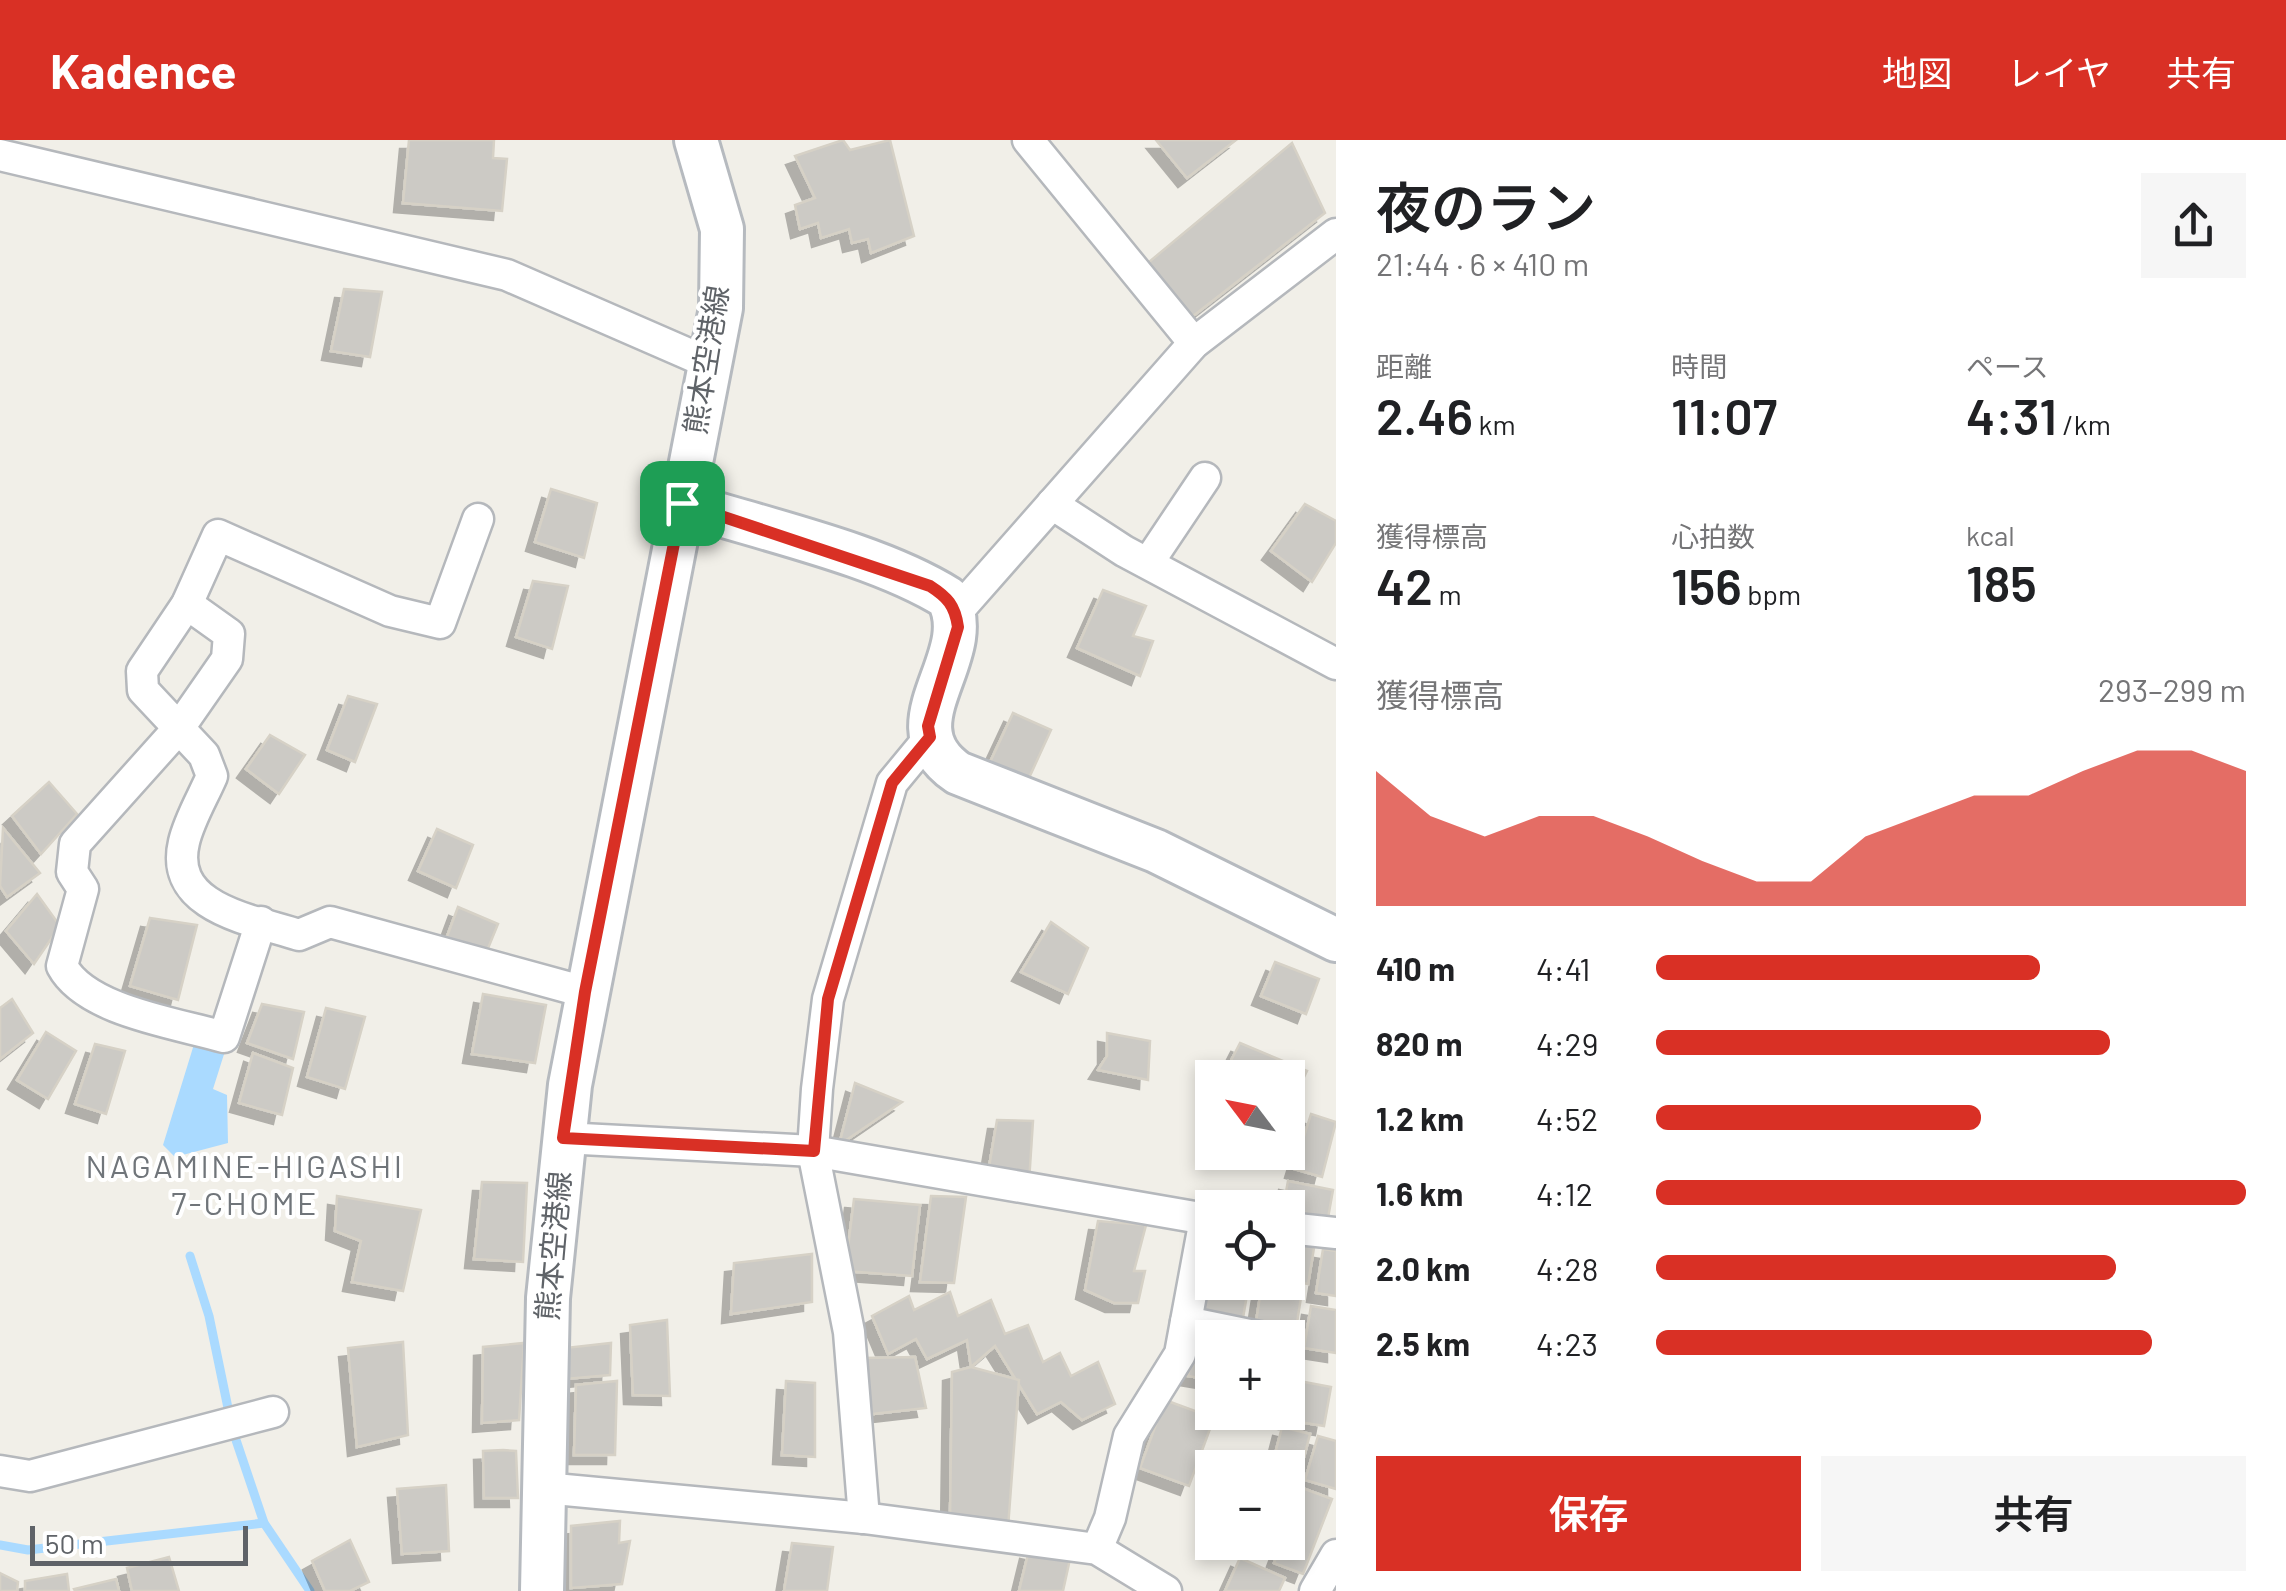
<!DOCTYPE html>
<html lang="ja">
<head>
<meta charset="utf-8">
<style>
  :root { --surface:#fff; --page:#f6f6f6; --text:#202124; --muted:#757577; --accent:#d93025 }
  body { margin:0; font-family:Barlow,"Noto Sans JP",sans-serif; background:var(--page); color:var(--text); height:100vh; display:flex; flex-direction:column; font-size:38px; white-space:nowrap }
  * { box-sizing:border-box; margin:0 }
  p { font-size:32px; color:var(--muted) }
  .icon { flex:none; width:55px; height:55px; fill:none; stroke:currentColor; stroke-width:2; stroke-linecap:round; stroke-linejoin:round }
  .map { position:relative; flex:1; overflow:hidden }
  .sheet { display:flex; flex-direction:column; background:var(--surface); width:950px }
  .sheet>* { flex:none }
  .needle { width:65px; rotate:302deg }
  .tools { position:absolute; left:1195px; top:920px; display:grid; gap:20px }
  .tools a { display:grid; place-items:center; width:110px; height:110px; border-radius:0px; background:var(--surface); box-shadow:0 5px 15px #0003; font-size:50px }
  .scale { position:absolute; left:30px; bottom:25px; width:218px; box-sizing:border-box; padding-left:10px; border:5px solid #5f6368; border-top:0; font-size:28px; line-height:35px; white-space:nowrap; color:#5f6368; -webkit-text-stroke:8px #fff; paint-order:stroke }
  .pin { position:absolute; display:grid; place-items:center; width:85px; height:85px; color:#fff; margin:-42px; border-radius:20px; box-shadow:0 5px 15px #0006 }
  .round { display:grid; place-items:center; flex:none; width:105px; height:105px; border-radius:0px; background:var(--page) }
  .head { display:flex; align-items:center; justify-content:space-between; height:170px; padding:0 40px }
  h1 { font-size:55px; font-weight:600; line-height:75px }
  .metrics { display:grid; grid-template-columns:repeat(3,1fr); gap:15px; height:170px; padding:10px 40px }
  .metrics div { display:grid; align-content:center }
  .metrics b { font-size:50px; font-weight:600 }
  .metrics small { font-size:28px; font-weight:400 }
  .metrics p { font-size:28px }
  .chart { height:280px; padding:20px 40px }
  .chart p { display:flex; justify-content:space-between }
  .chart svg { width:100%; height:180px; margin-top:10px; fill:var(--accent); opacity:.7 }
  .button { display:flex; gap:20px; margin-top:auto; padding:20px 40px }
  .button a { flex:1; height:115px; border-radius:0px; background:var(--accent); color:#fff; font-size:40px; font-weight:600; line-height:115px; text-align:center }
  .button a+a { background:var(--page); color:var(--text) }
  ul { padding:0 40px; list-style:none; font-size:32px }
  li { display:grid; grid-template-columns:160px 120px 1fr; align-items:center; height:75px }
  li i { height:25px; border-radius:12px; background:var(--accent) }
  header { display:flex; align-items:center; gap:60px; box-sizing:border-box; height:140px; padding:0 50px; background:var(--accent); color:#fff }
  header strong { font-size:48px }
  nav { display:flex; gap:55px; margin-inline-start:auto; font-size:35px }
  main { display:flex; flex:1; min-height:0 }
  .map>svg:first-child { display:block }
  .water { fill:#aadaff }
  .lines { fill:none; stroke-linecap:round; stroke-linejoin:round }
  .stream { stroke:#aadaff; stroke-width:9 }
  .building { fill:#cccac5; stroke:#d6d1c6; stroke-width:2.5; filter:url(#shadow) }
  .street-casing { stroke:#b5b8bc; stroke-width:35 }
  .secondary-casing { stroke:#b6babf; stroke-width:48 }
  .street { stroke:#fff; stroke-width:30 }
  .secondary { stroke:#fff; stroke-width:42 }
  .route-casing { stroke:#fff; stroke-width:20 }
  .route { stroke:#d93025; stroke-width:12 }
  .labels { text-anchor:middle; stroke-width:8; stroke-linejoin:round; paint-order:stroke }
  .street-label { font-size:30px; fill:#5f6368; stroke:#fff }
  .neighbourhood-label { font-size:32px; letter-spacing:2.5px; fill:#70757a; stroke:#fff }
</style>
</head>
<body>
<header>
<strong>Kadence</strong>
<nav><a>地図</a><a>レイヤ</a><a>共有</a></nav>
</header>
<main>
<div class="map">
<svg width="1336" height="1451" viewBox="0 0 1336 1451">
  <defs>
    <filter id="shadow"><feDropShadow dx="-9" dy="9" stdDeviation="0" flood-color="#0004"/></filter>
  </defs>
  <rect width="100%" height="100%" fill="#f1efe8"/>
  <polygon class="water" points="195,901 225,911 213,949 227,955 228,1003 175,1017 163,1005"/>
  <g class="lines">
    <g class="stream">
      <polyline points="190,1116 209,1176 228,1268"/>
      <polyline points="236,1300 264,1383 310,1451"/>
      <polyline points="0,1405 28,1410 264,1383"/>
    </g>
  </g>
  <g class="building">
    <polygon points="409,0 494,0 493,18 507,19 502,71 403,63"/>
    <polygon points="843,0 850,10 890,0 914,96 871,113 868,99 852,103 849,89 821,98 818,83 800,89 795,65 815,58 795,16"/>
    <polygon points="1156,0 1236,0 1187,38"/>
    <polygon points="1292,3 1325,73 1188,180 1149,122"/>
    <polygon points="344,149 382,152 370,217 331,211"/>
    <polygon points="551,349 597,363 584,418 535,402"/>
    <polygon points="1305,364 1336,381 1336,403 1312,442 1271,411"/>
    <polygon points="533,441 568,446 552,509 516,497"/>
    <polygon points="1103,450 1146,466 1133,496 1153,501 1140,536 1077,508"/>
    <polygon points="348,556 377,564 355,622 327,610"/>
    <polygon points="1013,573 1051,590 1023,651 985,633"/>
    <polygon points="270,595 305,615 279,654 246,629"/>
    <polygon points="49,642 77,674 41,714 12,676"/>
    <polygon points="3,688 40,733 7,757 0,746"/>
    <polygon points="437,689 473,705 456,748 418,731"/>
    <polygon points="37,754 60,786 34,824 6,791"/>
    <polygon points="458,767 498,784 482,823 445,802"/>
    <polygon points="150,778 197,785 178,860 130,846"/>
    <polygon points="1051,782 1088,808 1068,854 1021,832"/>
    <polygon points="1275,822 1319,839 1306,874 1261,856"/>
    <polygon points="483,854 546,865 535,923 472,914"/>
    <polygon points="12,859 33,893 0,919 0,868"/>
    <polygon points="262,864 304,872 293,919 247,903"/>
    <polygon points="326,868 365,877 345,949 307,937"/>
    <polygon points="46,892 76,911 48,959 17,940"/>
    <polygon points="1107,893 1150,901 1148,940 1098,930 1107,916"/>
    <polygon points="1240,903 1307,931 1289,968 1288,938 1224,934"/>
    <polygon points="95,904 125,911 106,974 75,964"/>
    <polygon points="253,913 293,928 282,975 239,963"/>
    <polygon points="855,943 902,962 839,1005"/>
    <polygon points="1311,974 1336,982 1322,1037 1294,1029"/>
    <polygon points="997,980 1033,981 1029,1042 988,1033"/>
    <polygon points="1288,1041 1333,1050 1328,1078 1283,1068"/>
    <polygon points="482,1042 527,1043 523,1122 474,1119"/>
    <polygon points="337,1056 421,1070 403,1151 352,1142 361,1101 335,1091"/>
    <polygon points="931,1056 966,1057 954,1143 920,1142"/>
    <polygon points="854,1059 920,1065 912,1136 845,1131"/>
    <polygon points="1098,1081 1146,1085 1134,1131 1145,1131 1138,1163 1114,1163 1085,1150"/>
    <polygon points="1288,1098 1315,1102 1308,1144 1288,1140"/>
    <polygon points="1323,1109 1336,1111 1336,1156 1316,1153"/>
    <polygon points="812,1114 812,1162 731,1174 734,1123"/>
    <polygon points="1208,1142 1248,1149 1243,1178 1203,1172"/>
    <polygon points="1262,1144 1302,1151 1296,1189 1256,1182"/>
    <polygon points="950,1152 958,1176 991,1160 1005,1194 1028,1185 1043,1222 1060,1213 1071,1236 1098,1222 1115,1264 1082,1280 1061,1262 1037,1274 995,1206 971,1227 967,1200 927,1219 916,1199 888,1214 872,1176 909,1156 914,1170"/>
    <polygon points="1311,1166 1336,1170 1336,1213 1304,1208"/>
    <polygon points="667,1180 670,1256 633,1255 630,1185"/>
    <polygon points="1195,1200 1212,1203 1212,1240 1188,1236"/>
    <polygon points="403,1202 408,1295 357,1307 348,1208"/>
    <polygon points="524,1203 519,1280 482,1283 483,1207"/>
    <polygon points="611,1203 610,1235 565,1239 565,1208"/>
    <polygon points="915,1217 926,1268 872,1274 864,1218"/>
    <polygon points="971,1227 1019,1240 1008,1388 950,1380 952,1232"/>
    <polygon points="1294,1240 1331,1247 1324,1286 1287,1280"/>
    <polygon points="617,1241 615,1315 574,1315 576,1245"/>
    <polygon points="786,1241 815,1243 815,1317 782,1315"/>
    <polygon points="1165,1260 1214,1278 1189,1346 1140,1328"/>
    <polygon points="1282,1287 1310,1294 1302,1325 1274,1318"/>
    <polygon points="1318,1296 1336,1301 1336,1349 1305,1340"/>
    <polygon points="503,1310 516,1311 518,1358 484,1358 483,1311"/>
    <polygon points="446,1345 449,1411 402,1414 397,1349"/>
    <polygon points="1302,1348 1332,1359 1303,1434 1274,1423 1282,1402 1288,1402 1288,1387"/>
    <polygon points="620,1381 619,1403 630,1401 622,1444 571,1448 571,1386"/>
    <polygon points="350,1400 369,1442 350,1451 325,1451 312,1421"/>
    <polygon points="792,1403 833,1407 827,1451 784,1451"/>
    <polygon points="1029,1410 1070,1419 1063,1451 1019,1451"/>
    <polygon points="169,1417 179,1451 132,1451 127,1428"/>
    <polygon points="1240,1418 1285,1438 1279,1451 1225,1451"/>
    <polygon points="0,1433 18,1442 17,1451 0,1451"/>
    <polygon points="67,1434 69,1451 25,1451 25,1441"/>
    <polygon points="116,1439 119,1451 75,1451 74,1449"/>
  </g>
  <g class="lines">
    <g class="street-casing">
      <g id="street">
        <polyline points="1028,0 1194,203"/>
        <polyline points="0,15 507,135 709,223"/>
        <polyline points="1052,364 1124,411 1336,524"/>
        <path d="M478,379L440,483L390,471L218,395L187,464L142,531L143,550L204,615L212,636C203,657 189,680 184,702C168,769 254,780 299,795L330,782L585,852"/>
        <polyline points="1148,423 1205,338"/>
        <path d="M187,464L229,494L227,519L179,588L75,704L72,732L83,749L62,826C86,871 176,883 224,897L261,782"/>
        <polyline points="956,473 1194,203 1336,94"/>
        <polyline points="563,998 813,1011 1212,1080"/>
        <polyline points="1288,1088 1336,1093"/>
        <polyline points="1186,1182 1264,1198"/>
        <polyline points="0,1331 30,1336 273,1272"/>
        <polyline points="544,1348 864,1378 1097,1409 1166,1451"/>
        <polyline points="864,1378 849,1192 813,1011 817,949 828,859 892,643 930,597"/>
        <polyline points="1097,1409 1110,1378 1129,1296 1180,1214 1205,1079"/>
        <polyline points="1315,1451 1336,1415"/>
      </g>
    </g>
    <g class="secondary-casing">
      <g id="secondary">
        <path d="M681,363C762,389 878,414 948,458C980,518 886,584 958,633L1156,711L1336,800"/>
        <polyline points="542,1451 548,1158 570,945 721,168 722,89 696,0"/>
      </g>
    </g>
    <use href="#street" class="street"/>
    <use href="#secondary" class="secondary"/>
  </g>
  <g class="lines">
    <g class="route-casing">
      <path id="route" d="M682,363L930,446C947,457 955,465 958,487L928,586L930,597L892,643L828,859L814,1011L563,998L585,852Z"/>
    </g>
    <use href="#route" class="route"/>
  </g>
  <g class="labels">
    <g class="street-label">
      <text transform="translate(707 220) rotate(-81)" y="10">熊本空港線</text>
      <text transform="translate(554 1106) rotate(-85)" y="10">熊本空港線</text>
    </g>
    <g class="neighbourhood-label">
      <text x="245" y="1038">NAGAMINE-HIGASHI<tspan x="245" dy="37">7-CHOME</tspan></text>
    </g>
  </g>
</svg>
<div class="tools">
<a><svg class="needle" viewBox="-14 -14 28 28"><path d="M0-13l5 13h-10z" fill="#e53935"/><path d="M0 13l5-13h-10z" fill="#757577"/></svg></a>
<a><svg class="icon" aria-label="locate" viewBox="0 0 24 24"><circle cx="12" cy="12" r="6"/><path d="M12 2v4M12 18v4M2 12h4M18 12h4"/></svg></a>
<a>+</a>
<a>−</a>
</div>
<div class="scale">50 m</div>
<div class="pin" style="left:682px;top:363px;background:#1e9e55"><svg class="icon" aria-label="arrive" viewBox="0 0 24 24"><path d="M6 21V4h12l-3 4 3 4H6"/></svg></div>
</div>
<section class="sheet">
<div class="head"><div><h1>夜のラン</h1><p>21:44 · 6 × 410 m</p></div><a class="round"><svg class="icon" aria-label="share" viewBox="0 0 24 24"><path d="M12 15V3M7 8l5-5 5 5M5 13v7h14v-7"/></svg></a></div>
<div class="metrics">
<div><p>距離</p><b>2.46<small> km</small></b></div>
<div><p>時間</p><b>11:07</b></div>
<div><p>ペース</p><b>4:31<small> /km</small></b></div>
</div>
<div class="metrics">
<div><p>獲得標高</p><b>42<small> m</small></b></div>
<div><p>心拍数</p><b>156<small> bpm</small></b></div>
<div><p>kcal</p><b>185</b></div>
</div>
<div class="chart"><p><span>獲得標高</span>293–299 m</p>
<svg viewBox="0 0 160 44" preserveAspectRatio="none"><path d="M0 44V11L10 22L20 27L30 22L40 22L50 27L60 33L70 38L80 38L90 27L100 22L110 17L120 17L130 11L140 6L150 6L160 11V44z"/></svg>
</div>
<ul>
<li><b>410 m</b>4:41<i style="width:65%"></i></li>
<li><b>820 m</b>4:29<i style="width:77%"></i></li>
<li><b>1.2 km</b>4:52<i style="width:55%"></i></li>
<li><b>1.6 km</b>4:12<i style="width:100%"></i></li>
<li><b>2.0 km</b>4:28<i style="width:78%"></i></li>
<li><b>2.5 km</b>4:23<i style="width:84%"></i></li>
</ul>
<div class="button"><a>保存</a><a>共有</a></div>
</section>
</main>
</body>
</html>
